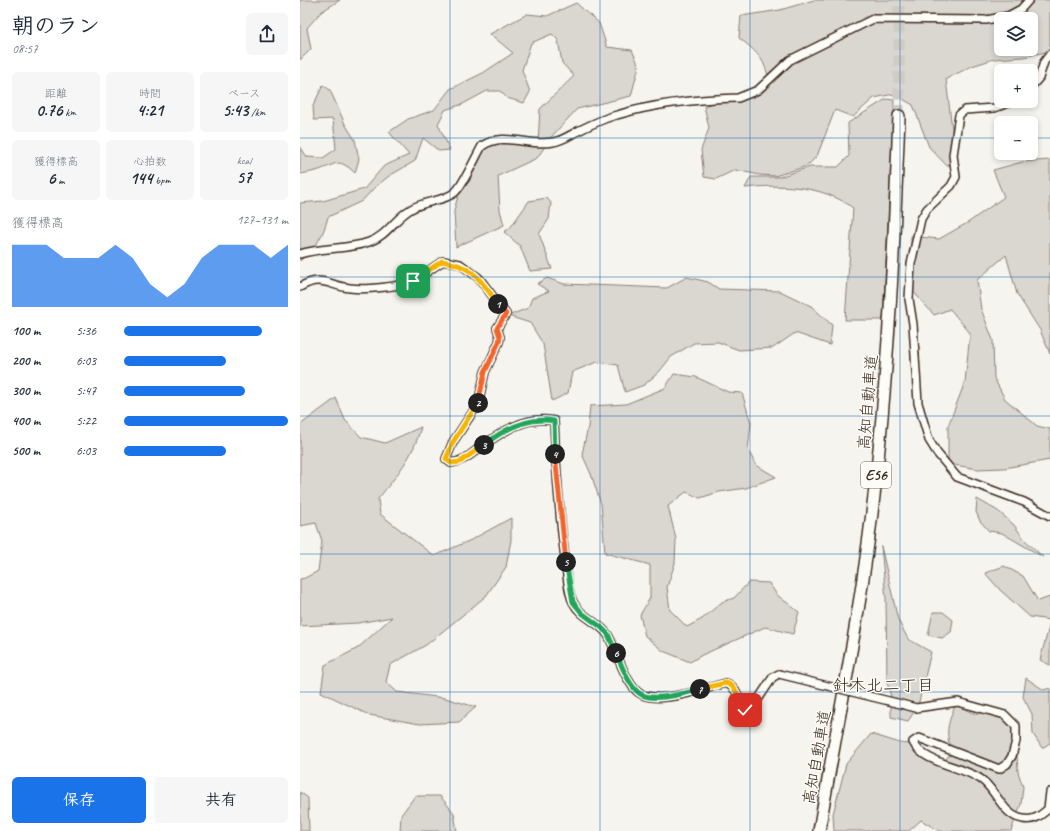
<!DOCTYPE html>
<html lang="ja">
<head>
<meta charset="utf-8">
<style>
  :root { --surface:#fff; --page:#f6f6f7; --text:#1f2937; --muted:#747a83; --accent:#1a73e8 }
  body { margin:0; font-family:Caveat,"Klee One",sans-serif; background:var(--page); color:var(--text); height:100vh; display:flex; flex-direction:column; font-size:15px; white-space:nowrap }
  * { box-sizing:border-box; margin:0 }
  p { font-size:13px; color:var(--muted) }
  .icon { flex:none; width:22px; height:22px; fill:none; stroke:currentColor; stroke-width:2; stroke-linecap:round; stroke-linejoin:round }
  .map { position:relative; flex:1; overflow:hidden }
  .details { display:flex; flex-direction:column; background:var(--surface); width:300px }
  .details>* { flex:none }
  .fabs { position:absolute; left:694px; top:12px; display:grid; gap:8px }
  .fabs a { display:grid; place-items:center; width:44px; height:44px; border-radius:6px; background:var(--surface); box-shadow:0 2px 6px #0003; font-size:20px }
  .pin { position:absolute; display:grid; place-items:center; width:34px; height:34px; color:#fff; margin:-17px; border-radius:8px; box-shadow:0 2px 6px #0006 }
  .km { position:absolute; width:20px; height:20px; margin:-10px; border-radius:50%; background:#222; color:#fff; font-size:11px; line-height:20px; text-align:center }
  .round { display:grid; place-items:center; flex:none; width:42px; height:42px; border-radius:6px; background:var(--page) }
  .overview { display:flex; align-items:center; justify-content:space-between; height:68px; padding:0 12px }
  h1 { font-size:22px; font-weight:700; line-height:30px }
  .figures { display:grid; grid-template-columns:repeat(3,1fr); gap:6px; height:68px; padding:4px 12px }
  .figures div { display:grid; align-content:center; border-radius:6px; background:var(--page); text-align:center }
  .figures b { font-size:17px; font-weight:700 }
  .figures small { font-size:11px; font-weight:400 }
  .figures p { font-size:11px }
  .chart { height:112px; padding:8px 12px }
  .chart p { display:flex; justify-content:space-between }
  .chart svg { width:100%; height:72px; margin-top:4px; fill:var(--accent); opacity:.7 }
  .button { display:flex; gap:8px; margin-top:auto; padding:8px 12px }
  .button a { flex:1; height:46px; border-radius:6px; background:var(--accent); color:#fff; font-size:16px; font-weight:700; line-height:46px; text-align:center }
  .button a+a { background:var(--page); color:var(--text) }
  ul { padding:0 12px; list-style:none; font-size:13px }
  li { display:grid; grid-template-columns:64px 48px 1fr; align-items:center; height:30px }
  li i { height:10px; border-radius:5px; background:var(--accent) }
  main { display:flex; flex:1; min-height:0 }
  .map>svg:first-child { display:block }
  .green { fill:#dad6d0; stroke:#8a8077; fill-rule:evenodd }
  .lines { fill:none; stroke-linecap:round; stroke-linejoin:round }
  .highway-tunnel { stroke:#d0ccc4; stroke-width:11; stroke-dasharray:11 5.5; stroke-linecap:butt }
  .minor-casing { stroke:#3b2a1e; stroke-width:10 }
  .highway-casing { stroke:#3b2a1e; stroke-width:14 }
  .minor { stroke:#fdfcf7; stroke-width:7 }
  .highway { stroke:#fdfcf7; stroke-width:11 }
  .minor-bridge-casing { stroke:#3b2a1e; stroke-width:10; stroke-linecap:butt }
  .minor-bridge { stroke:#fdfcf7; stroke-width:7 }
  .split-1-casing { stroke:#fff; stroke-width:8 }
  .split-2-casing { stroke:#fff; stroke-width:8 }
  .split-3-casing { stroke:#fff; stroke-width:8 }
  .split-4-casing { stroke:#fff; stroke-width:8 }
  .split-5-casing { stroke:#fff; stroke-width:8 }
  .split-6-casing { stroke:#fff; stroke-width:8 }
  .split-7-casing { stroke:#fff; stroke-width:8 }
  .split-8-casing { stroke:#fff; stroke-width:8 }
  .split-1 { stroke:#f5b400; stroke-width:5 }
  .split-2 { stroke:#f0652b; stroke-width:5 }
  .split-3 { stroke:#f5b400; stroke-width:5 }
  .split-4 { stroke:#22a559; stroke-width:5 }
  .split-5 { stroke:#f0652b; stroke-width:5 }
  .split-6 { stroke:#22a559; stroke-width:5 }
  .split-7 { stroke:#22a559; stroke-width:5 }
  .split-8 { stroke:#f5b400; stroke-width:5 }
  .grid { fill:none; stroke:#1f6fb2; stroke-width:1; stroke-opacity:0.55 }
  .labels { text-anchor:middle; stroke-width:3; stroke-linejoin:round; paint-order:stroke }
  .shield { fill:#fdfcf7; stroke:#75695f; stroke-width:1 }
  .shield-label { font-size:15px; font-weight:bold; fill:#3b2a1e }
  .street-label { font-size:16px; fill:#3b2a1e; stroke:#fdfcf7 }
  .neighbourhood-label { font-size:17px; fill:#3b2a1e; stroke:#fdfcf7 }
</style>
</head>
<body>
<main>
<section class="details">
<div class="overview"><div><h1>朝のラン</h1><p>08:57</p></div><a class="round"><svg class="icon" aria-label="share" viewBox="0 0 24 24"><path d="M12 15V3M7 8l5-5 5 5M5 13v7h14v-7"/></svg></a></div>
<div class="figures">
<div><p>距離</p><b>0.76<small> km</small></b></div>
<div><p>時間</p><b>4:21</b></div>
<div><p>ペース</p><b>5:43<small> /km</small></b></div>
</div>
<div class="figures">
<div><p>獲得標高</p><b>6<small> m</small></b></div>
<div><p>心拍数</p><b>144<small> bpm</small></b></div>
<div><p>kcal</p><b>57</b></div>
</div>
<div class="chart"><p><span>獲得標高</span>127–131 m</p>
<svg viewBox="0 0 160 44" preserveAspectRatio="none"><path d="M0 44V6L10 6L20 6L30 14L40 14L50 14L60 6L70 14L80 30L90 38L100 30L110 14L120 6L130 6L140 6L150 14L160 6V44z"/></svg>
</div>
<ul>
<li><b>100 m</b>5:36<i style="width:84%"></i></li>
<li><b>200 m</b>6:03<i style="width:62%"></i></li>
<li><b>300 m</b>5:47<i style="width:74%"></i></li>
<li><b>400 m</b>5:22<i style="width:100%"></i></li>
<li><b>500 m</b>6:03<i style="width:62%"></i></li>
</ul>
<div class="button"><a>保存</a><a>共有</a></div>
</section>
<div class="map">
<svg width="750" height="831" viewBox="0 0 750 831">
  <rect width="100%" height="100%" fill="#f5f4ee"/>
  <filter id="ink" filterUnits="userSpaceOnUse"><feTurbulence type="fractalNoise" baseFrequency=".025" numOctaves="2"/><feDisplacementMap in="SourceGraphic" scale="8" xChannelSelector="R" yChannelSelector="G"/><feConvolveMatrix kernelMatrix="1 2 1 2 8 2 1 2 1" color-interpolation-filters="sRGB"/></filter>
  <g filter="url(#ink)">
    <g class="green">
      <polygon points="0,0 40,0 21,12 7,28 11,49 0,60"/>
      <path d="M514,0H750V51L724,57L694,59L672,66L646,79L654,146L648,167L629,147L613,105L594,94L574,98L553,117L535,110L517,156L507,166L475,176L460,175L435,170L416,179L404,177L401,150L409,128L404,106L444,92L470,87C466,61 460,54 439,38L441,16L480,10ZM701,19H731V49H701Z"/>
      <path d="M276,3L299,23L307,47L332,50L339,66L331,96L277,109L252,136L237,158L198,176L200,210L204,225L156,247L154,211L159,192L170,181L173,155L198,140L238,143L240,109L274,76L262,63L258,40L252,34L231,43L222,70L230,92L224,103L207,98L200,91H187L163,104L145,110L138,124L150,150L139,151L123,138L115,161L89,176L74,188L62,201L28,217C22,239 17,245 0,261V203L23,201L64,189L84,166L109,155L89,132L108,119L134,110L150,89L183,73L213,53L190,34L227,14L247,16Z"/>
      <path d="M23,85L30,90L45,124L55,140L59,159L55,173C38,157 37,164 19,170C13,172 6,173 0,174V146L7,157L23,158L36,149L33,119L14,120L13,106Z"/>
      <path d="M586,99L594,100L583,320H545L553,208C523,185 481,184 445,188L451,177H479L510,167H538L549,156L548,123Z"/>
      <polygon points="750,160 750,354 740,330 717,294 706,255 677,280 681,309 693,340 694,378 705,399 737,426 750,429 750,460 704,468 678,469 648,464 648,426 665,382 670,333 650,309 634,315 611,289 611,236 639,239 669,222 704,197 693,170 722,162"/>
      <polygon points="247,198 251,203 249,219 239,234 252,269 230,271 220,246 204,232 210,228 229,201"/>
      <polygon points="387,277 408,282 419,289 480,291 511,306 532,325 530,345 495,333 473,348 439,350 418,342 394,343 371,357 359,372 344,385 325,392 318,365 297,362 272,372 268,393 252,401 243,344 230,323 208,316 228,308 232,298 249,291 237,284 247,278 264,284 367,288"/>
      <polygon points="374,374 396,377 428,392 442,393 451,423 448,450 456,465 476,477 446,488 419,492 400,498 386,492 368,506 376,539 375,563 367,587 370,610 387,627 402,619 422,602 434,598 449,582 469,583 477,595 499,612 493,634 465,627 402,655 390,662 363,651 345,636 340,615 350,598 350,565 305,553 301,504 291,474 282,454 288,427 290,406 326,404 365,388"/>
      <path d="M36,398L45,420L61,437L85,443L121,427C114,456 96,476 78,499L80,514L134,556L171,540L211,518V540L206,567L186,596L126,645L90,665L86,682L97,692L145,698L176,707L159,722L120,724L69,715L21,692L25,665L58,648L92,617L58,623L0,626V579L5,578L18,571L22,541L16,523L0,526V425Z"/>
      <polygon points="677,499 698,511 714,525 725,540 743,557 702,533 689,531 680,521 676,512"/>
      <polygon points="581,546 598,620 608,639 631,652 618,706 608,721 591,717 591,697 587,682 586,599"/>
      <polygon points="704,566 723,576 738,601 750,597 750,620 730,617 700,590 685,573"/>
      <polygon points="633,612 643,612 653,620 651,632 642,638 628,635"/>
      <polygon points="750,623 750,665 740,660"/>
      <polygon points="726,678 744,690 750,688 750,743 742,748 733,734 732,714 723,697"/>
      <path d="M655,705L673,713L691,714L710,719L717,755L718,772L723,787L721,804L711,831H639L621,820L609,831H534L533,814L546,764L571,734L600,743L617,745L641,762L652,754C645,732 647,727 655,705Z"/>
      <polygon points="0,792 8,798 9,831 0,831"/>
      <polygon points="115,796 140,796 154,813 157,831 100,831 101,815"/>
    </g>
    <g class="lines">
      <polyline class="highway-tunnel" points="599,116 599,0"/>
      <g class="minor-casing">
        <g id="minor">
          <polyline points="731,87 739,78 744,62 750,54"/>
          <polyline points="714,101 694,108 665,110 659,115 653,155 656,177 651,186 627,209 621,219 611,264 609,299 613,324 618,403 629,440 637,453 657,477 724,502 750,516"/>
          <path d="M0,254C22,247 46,250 69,242C87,236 95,218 111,209C124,201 144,201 154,193C162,188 176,156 182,146C204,131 229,147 253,142C262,141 270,135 278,131C290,125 304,118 317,115C357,103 396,99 438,98L458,90L490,60L573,19L686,20L708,16L721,9L729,0"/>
          <path d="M0,287C22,274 29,286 50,288C64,290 102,287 114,280C124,275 133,267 143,261L160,264L179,278L206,314L197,328L200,337L199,342L185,372L178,404L153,442L146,459L151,463C162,462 169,456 178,449C200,433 225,415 254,421C256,467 259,512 265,558C267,571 267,590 273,602C281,618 300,622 308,635C316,649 327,690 343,695C365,703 403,689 426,683C437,687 439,699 443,708L445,710H451L473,677L479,674"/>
          <path d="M597,703L616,708L658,702L705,715L716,726V741L712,756L707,764L699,769L619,738L613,742C623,764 664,766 682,780C697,791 703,816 723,819C734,821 740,816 748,809L750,792"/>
        </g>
      </g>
      <g class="highway-casing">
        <path id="highway" d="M519,831C537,725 559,620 572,513C588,381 594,249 599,116"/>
      </g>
      <use href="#minor" class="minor"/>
      <use href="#highway" class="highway"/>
      <g class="minor-bridge-casing">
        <polyline id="minor-bridge" points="479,674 597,703"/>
      </g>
      <use href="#minor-bridge" class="minor-bridge"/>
    </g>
  </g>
  <g class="lines" filter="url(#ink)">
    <g class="split-1-casing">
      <path id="split-1" d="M113,281L142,261C174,266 180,280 198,304"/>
    </g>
    <g class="split-2-casing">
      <polyline id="split-2" points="178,403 185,372 199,342 200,337 197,328 206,314 198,304"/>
    </g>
    <g class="split-3-casing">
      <polyline id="split-3" points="178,403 153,442 146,459 151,463 160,462 184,445"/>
    </g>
    <g class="split-4-casing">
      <path id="split-4" d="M184,445C203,430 228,416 254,421L255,454"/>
    </g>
    <g class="split-5-casing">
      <polyline id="split-5" points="255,454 266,562"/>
    </g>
    <g class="split-6-casing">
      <polyline id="split-6" points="266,562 273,602 282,613 301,627 308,634 316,653"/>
    </g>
    <g class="split-7-casing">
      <path id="split-7" d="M316,653C322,666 328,684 339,693C351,703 387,693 400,689"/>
    </g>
    <g class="split-8-casing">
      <path id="split-8" d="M400,689L426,683C439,687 438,701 445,710"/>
    </g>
    <use href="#split-1" class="split-1"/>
    <use href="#split-2" class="split-2"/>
    <use href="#split-3" class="split-3"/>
    <use href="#split-4" class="split-4"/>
    <use href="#split-5" class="split-5"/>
    <use href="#split-6" class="split-6"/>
    <use href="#split-7" class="split-7"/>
    <use href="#split-8" class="split-8"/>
  </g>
  <path class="grid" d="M150,0V831M300,0V831M450,0V831M600,0V831M0,138H701M731,138H750M0,277H750M0,416H750M0,554H750M0,692H750"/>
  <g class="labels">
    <rect class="shield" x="561" y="462" width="30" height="26" rx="3"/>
    <g class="shield-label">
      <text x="576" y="480">E56</text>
    </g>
    <g class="street-label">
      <text transform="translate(567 402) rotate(-85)" y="6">高知自動車道</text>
      <text transform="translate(516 757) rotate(-80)" y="6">高知自動車道</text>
    </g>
    <g class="neighbourhood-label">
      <text x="583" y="691">針木北二丁目</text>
    </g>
  </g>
</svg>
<div class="fabs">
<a><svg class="icon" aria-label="layers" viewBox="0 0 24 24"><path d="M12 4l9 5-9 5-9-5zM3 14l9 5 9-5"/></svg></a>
<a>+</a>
<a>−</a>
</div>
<div class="pin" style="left:113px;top:281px;background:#1e9e55"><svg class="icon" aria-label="arrive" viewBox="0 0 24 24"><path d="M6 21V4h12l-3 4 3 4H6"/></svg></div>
<div class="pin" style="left:445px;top:710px;background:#d93025"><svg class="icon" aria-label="check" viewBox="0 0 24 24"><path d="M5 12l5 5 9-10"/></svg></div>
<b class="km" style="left:198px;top:304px">1</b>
<b class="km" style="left:178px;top:403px">2</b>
<b class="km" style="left:184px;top:445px">3</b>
<b class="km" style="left:255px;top:454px">4</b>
<b class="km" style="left:266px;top:562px">5</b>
<b class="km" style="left:316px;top:653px">6</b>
<b class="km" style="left:400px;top:689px">7</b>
</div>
</main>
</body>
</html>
